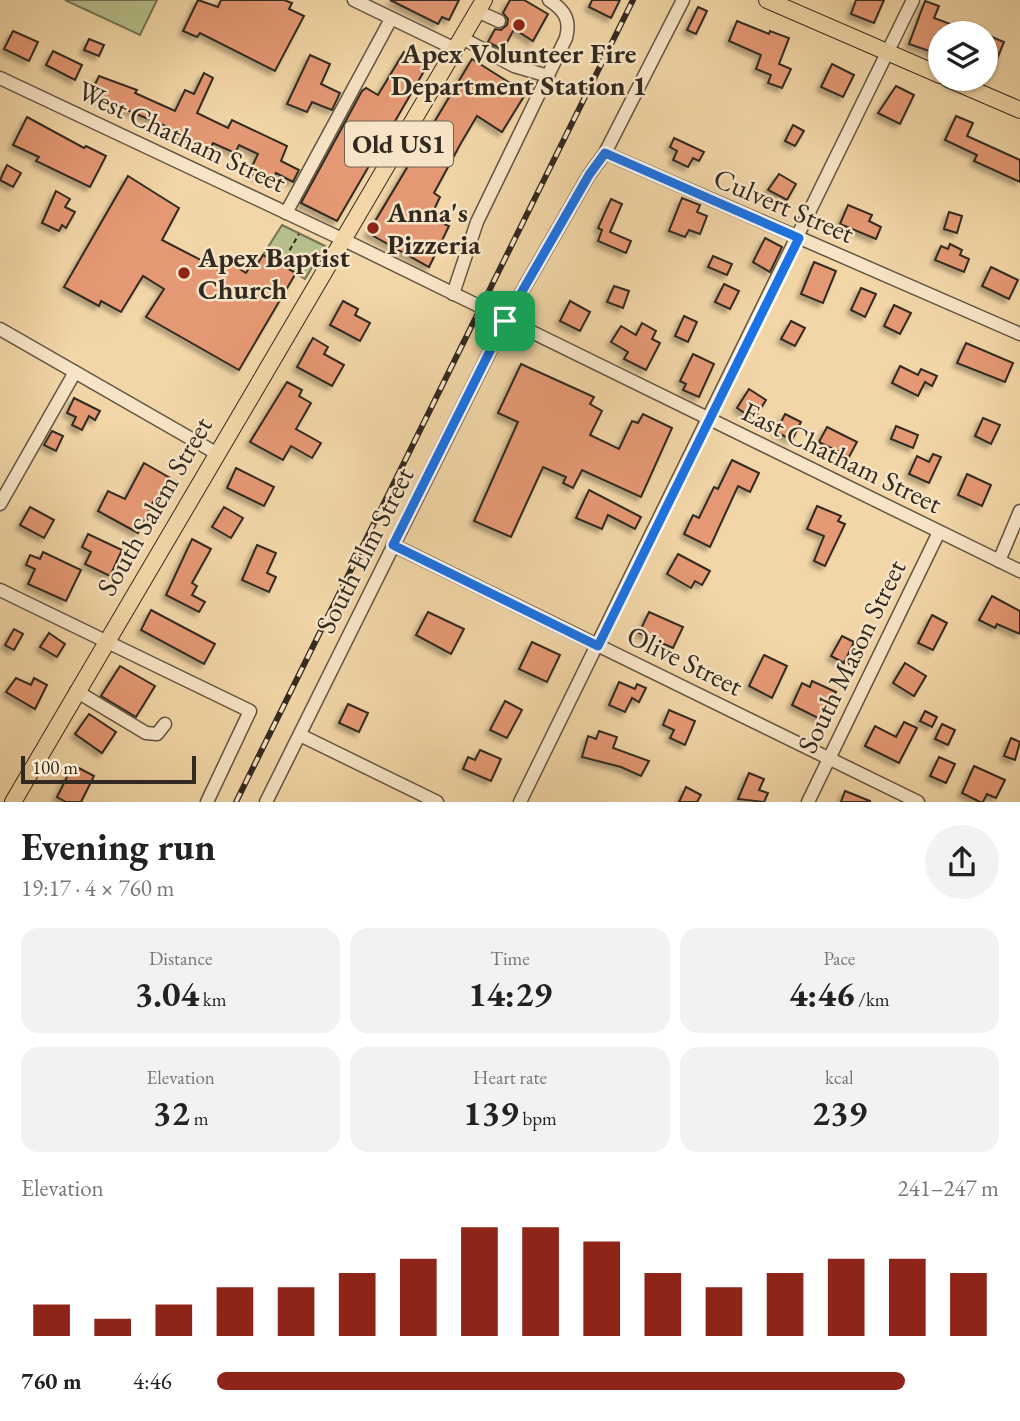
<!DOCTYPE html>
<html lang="en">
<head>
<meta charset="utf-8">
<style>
  :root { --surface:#fff; --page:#f2f2f2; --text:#222; --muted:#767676; --accent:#8f2418 }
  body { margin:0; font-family:"EB Garamond",serif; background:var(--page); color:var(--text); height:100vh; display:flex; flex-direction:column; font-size:26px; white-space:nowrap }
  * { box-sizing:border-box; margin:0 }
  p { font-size:23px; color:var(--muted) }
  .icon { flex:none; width:38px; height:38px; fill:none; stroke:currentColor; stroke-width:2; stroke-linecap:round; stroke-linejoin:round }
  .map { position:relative; height:802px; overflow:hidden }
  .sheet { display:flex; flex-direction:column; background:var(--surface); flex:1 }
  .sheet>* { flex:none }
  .buttons { position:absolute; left:928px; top:21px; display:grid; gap:14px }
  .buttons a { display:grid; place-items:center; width:70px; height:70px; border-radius:50%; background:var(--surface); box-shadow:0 2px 5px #0004; font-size:35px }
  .scale { position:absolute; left:21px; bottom:18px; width:175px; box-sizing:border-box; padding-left:7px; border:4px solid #322a20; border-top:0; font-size:19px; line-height:24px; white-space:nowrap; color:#322a20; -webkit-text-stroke:5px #f7e4c6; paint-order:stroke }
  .pin { position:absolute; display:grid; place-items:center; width:60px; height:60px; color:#fff; margin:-30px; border-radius:14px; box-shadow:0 4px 10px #0006 }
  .round { display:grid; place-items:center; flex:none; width:74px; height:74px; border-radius:37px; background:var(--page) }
  .headline { display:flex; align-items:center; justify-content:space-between; height:119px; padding:0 21px }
  h1 { font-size:38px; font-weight:700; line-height:52px }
  .figures { display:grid; grid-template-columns:repeat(3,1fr); gap:10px; height:119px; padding:7px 21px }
  .figures div { display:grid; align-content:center; border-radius:18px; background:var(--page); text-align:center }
  .figures b { font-size:35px; font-weight:700 }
  .figures small { font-size:19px; font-weight:400 }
  .figures p { font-size:19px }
  .chart { height:196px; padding:14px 21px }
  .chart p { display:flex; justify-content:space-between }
  .chart svg { width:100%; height:126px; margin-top:7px; stroke:var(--accent); stroke-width:6 }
  ul { padding:0 21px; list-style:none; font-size:23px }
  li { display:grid; grid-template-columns:112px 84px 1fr; align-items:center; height:52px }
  li i { height:18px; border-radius:9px; background:var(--accent) }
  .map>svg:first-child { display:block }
  .green { fill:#b6bf8b; stroke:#747456; stroke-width:2 }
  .building { fill:#e49873; stroke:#322a20; stroke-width:2; filter:url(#shadow) }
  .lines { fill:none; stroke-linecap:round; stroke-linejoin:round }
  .minor-casing { stroke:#625542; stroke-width:15 }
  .major-casing { stroke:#322a20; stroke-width:18 }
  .path { stroke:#322a20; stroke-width:2; stroke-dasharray:5 3.5; stroke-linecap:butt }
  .minor { stroke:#f7e4c6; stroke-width:12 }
  .major { stroke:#f2d6a7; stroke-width:16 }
  .rail-casing { stroke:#322a20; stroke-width:6 }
  .rail { stroke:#f7e4c6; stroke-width:3.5; stroke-dasharray:10; stroke-linecap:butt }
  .route-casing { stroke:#fff; stroke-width:14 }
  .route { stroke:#1a73e8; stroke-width:9 }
  .poi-dot { fill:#8f2418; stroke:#f7e4c6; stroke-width:2.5 }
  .labels { text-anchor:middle; stroke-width:5; stroke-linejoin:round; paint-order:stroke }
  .shield { fill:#f7e4c6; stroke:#6d6252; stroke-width:2 }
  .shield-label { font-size:26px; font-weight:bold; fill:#322a20 }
  .poi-label { font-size:28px; font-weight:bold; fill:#322a20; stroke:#f7e4c6; text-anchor:start }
  .street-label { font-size:28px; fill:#322a20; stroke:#f7e4c6 }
</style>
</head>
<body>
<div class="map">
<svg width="1020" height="802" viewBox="0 0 1020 802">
  <defs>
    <filter id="shadow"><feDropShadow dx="-4" dy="4" stdDeviation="2" flood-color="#0004"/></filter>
  </defs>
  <rect width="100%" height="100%" fill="#f2d6a7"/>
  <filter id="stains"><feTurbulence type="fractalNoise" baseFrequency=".00286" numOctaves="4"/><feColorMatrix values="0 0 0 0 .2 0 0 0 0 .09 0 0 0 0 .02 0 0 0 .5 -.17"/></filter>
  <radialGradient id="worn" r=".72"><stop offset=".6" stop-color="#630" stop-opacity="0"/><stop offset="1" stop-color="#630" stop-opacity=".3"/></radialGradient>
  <g class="green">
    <polygon points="65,0 157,0 140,35"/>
    <polygon points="282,225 325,246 305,279 263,255"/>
  </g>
  <g class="building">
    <polygon points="198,0 218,7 221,0 284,0 292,3 289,9 304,16 275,71 200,33 197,37 183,31"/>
    <polygon points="390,0 459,0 449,20 442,17 438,24"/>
    <polygon points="510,0 524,0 548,14 533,41 514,29 503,50 488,42 495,29 501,30 507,25 508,19 503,13"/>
    <polygon points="592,0 620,0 611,18 589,7"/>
    <polygon points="856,0 884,0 874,23 851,14"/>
    <polygon points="925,1 939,6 934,18 953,25 950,33 940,33 935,53 909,44"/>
    <polygon points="698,7 707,11 696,34 687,30"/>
    <polygon points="737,21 769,34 770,31 789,38 779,64 791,69 782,88 768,83 771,75 756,69 761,55 729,41"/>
    <polygon points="13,31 38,42 29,61 4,49"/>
    <polygon points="985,34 1004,42 997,59 985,55"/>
    <polygon points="89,39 104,45 99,56 84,50"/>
    <polygon points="53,51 82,65 75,80 46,65"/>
    <polygon points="404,52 427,66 337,221 301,203 362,91 366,88 378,95"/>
    <polygon points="310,55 330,64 321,84 340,93 332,110 312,102 307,112 287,104"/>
    <polygon points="472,59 526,93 502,132 477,116 461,143 434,193 440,197 430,218 449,226 429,267 368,233"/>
    <polygon points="832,64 854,75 843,97 821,87"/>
    <polygon points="204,73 213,78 197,113 228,128 232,120 287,146 281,161 299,170 293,182 276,173 272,183 249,173 258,154 239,145 235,153 213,143 209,152 166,130 168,127 90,95 99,76 137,90 135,93 175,111 185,90 194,94"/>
    <polygon points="896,86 914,95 900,124 878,113"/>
    <polygon points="956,116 973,123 967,136 1020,160 1020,182 974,161 977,155 945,140"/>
    <polygon points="27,117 84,148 86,146 106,156 90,187 36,161 39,157 13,145"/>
    <polygon points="793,125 804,131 795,146 785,141"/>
    <polygon points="674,138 704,152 699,161 693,158 688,167 673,160 677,151 670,147"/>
    <polygon points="7,165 21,173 13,187 0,180"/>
    <polygon points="779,174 796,184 787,200 768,190"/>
    <polygon points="128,176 179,208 162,240 222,271 228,262 246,273 251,265 255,268 263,255 296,273 239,370 146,317 164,289 143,276 121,312 101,301 99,306 64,287"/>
    <polygon points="56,191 70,199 65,207 75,212 66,228 62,225 59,231 42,223"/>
    <polygon points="682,198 700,205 697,212 707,216 700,234 689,230 685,237 669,231"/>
    <polygon points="611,199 622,204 610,232 631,241 626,253 598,241 602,230 598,228"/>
    <polygon points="848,205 872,215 869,221 881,227 876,239 840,224"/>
    <polygon points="949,212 962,216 957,233 944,229"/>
    <polygon points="765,238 782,247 770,272 753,262"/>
    <polygon points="950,244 962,250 960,255 969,259 964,272 935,260 941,246 948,249"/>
    <polygon points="713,256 732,264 727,275 708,267"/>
    <polygon points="814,262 836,271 823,303 801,294"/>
    <polygon points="991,267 1018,280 1009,299 982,286"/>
    <polygon points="724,284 739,291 730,309 715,302"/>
    <polygon points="614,286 629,291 623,308 607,302"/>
    <polygon points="861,288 876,294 865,317 851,310"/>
    <polygon points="343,301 358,309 355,315 370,323 360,341 330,325"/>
    <polygon points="570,301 590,312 580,331 560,321"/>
    <polygon points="894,305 911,313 900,334 884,326"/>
    <polygon points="684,316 697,322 688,342 675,336"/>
    <polygon points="791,321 805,328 795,346 781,339"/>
    <polygon points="642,323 656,331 652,339 660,343 646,370 624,359 628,352 611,342 621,326 636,335"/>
    <polygon points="313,338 328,347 324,354 344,365 332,386 297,367"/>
    <polygon points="966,343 1013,363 1005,382 957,363"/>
    <polygon points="693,354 714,364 699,397 683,390 686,384 680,381"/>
    <polygon points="521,364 594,397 590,404 602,411 590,435 619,449 632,421 638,423 643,414 672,428 641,497 582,470 573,488 563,483 566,477 543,467 511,537 474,521 518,422 498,413"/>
    <polygon points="900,366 918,375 921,369 937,376 932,386 925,382 918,396 892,383"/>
    <polygon points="287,382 302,390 299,396 311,403 296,429 321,443 312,458 291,446 283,460 250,442"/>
    <polygon points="749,389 766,400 754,419 737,408"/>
    <polygon points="74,398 100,411 95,420 89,416 82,430 72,425 76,417 67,413"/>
    <polygon points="785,414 801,422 792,440 776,432"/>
    <polygon points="983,418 1000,425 991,444 975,436"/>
    <polygon points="896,426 918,435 913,448 891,439"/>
    <polygon points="827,427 857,442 849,457 819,442"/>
    <polygon points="52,431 63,436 56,451 44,445"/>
    <polygon points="933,454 941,457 929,483 909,474 917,456 929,462"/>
    <polygon points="732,460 759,473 750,492 738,486 710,547 684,534 693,515 699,518 714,487 718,489"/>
    <polygon points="144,463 177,482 163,508 153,502 138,533 98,511 108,491 125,499"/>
    <polygon points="236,468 274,487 264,506 227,488"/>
    <polygon points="967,474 991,485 982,506 958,495"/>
    <polygon points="589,490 641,517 635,529 608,515 602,529 576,518"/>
    <polygon points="817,506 841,516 838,521 845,524 825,566 814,561 824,536 807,529"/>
    <polygon points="30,507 54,520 44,538 20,525"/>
    <polygon points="224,507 243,518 231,538 212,527"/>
    <polygon points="88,534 122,550 110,576 85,564 91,552 82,547"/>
    <polygon points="192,539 211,549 192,583 197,586 192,595 205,602 199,612 166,595"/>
    <polygon points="257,545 276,553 267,573 276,577 269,592 242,580"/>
    <polygon points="43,552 81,570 66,601 28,584 35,569 26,565 30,555 40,559"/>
    <polygon points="678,554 710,571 702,585 695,581 691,588 667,574"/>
    <polygon points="992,596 1020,611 1020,634 997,624 995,628 979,620"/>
    <polygon points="151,610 215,644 204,664 141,630"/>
    <polygon points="428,612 464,629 451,654 416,635"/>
    <polygon points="649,612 683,627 673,648 639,633"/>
    <polygon points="932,615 947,623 933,650 918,643"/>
    <polygon points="14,629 23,634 14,650 5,645"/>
    <polygon points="49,633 65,644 57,657 40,647"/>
    <polygon points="842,636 854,642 844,663 831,656"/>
    <polygon points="532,642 560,655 547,682 519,669"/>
    <polygon points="764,655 787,666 772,698 749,686"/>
    <polygon points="905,663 926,676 914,696 893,683"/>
    <polygon points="120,666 155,686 136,717 101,696"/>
    <polygon points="16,678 31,685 34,678 47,685 35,709 6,692"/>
    <polygon points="812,681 836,692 822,720 792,705 802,683 810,687"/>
    <polygon points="619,682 635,689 637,684 646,688 639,702 632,698 625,712 609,705"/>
    <polygon points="505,701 522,710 507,738 490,730"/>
    <polygon points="348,704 368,713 359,732 339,723"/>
    <polygon points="669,710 695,721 685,745 670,738 674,730 663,725"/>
    <polygon points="925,711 937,717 932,727 920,721"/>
    <polygon points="89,714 116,732 102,753 75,734"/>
    <polygon points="904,722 917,728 899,763 865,746 875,726 896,737"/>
    <polygon points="942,724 955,730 948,745 935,739"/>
    <polygon points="599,731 617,737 613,748 649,761 641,776 621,767 582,757 588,736 596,739"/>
    <polygon points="1011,738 1020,742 1015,760 1004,756"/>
    <polygon points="480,750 501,759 491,781 463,769 468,757 475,760"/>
    <polygon points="939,757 955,764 946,783 930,776"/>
    <polygon points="73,765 94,776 81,802 66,802 57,797"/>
    <polygon points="974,766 1005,780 996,798 987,794 983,802 980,802 962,793"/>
    <polygon points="749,773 764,779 759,790 768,793 764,802 738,799"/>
    <polygon points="686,787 701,795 697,802 679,802"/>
    <polygon points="845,791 870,801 870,802 841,802"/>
  </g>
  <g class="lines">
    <g class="minor-casing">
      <g id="minor">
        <polyline points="354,0 455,49"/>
        <polyline points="477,11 499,21"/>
        <polyline points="462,38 514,66 548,76"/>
        <polyline points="0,78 342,239 1020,571"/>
        <polyline points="605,153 1020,334"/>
        <polyline points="286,213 391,19"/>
        <path d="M453,294L477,222L566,38C571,19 564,10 549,0"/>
        <polyline points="0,329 216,453"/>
        <polyline points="0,504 75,372"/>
        <polyline points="393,545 918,802"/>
        <polyline points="999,561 1020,511"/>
        <polyline points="0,590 250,711 207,802"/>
        <polyline points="76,691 146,733 157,734 165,724"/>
        <polyline points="300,735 437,802"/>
        <polyline points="266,802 505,321 589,175 605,153 683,0"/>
        <polyline points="520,802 913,0"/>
        <polyline points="808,802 939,532"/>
      </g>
    </g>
    <g class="major-casing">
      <g id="major">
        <polyline points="767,0 940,75"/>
        <polyline points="948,79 1020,110"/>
        <polyline points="13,802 484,0"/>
      </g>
    </g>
    <polyline class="path" points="281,265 299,234"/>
    <use href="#minor" class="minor"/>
    <use href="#major" class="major"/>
    <g class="rail-casing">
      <polyline id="rail" points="236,802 633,0"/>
    </g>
    <use href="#rail" class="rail"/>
  </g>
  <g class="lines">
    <g class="route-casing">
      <polygon id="route" points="605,153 799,238 598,646 393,545 505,321 589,175"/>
    </g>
    <use href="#route" class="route"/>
  </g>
  <g class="poi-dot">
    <circle cx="519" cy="25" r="7"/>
    <circle cx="373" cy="228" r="7"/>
    <circle cx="184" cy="273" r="7"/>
  </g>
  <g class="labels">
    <rect class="shield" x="345" y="121.5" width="108" height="45" rx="5"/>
    <g class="shield-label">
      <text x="399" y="153">Old US1</text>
    </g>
    <g class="poi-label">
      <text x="519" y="63" text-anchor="middle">Apex Volunteer Fire<tspan x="519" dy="32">Department Station 1</tspan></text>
      <text x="387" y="222">Anna's<tspan x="387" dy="32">Pizzeria</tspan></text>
      <text x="198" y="267">Apex Baptist<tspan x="198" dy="32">Church</tspan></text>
    </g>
    <g class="street-label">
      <text transform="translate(182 136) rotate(25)" y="10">West Chatham Street</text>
      <text transform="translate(784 205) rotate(23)" y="10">Culvert Street</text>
      <text transform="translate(842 457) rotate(26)" y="10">East Chatham Street</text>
      <text transform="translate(154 506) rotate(-60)" y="10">South Salem Street</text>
      <text transform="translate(364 550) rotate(-63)" y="10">South Elm Street</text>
      <text transform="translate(851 656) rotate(-64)" y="10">South Mason Street</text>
      <text transform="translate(685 660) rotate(26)" y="10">Olive Street</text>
    </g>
  </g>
  <rect width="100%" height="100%" filter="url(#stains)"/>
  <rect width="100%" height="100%" fill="url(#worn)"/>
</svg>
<div class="buttons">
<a><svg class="icon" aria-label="layers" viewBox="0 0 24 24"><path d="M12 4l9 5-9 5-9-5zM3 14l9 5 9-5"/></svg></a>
</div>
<div class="scale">100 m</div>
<div class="pin" style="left:505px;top:321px;background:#1e9e55"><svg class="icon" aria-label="arrive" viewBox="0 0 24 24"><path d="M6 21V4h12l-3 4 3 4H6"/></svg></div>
</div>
<section class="sheet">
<div class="headline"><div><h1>Evening run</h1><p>19:17 · 4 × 760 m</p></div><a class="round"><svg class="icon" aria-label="share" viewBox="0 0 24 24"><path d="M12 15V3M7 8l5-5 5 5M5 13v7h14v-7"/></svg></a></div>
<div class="figures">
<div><p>Distance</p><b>3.04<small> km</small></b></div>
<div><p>Time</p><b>14:29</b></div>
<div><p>Pace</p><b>4:46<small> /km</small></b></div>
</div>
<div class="figures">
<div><p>Elevation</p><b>32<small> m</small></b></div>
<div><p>Heart rate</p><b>139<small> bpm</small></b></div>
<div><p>kcal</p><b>239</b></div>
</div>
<div class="chart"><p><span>Elevation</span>241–247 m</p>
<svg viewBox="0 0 160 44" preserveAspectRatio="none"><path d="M5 44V33M15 44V38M25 44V33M35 44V27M45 44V27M55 44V22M65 44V17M75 44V6M85 44V6M95 44V11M105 44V22M115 44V27M125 44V22M135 44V17M145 44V17M155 44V22"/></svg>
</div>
<ul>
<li><b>760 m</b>4:46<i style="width:88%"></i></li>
</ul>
</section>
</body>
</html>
